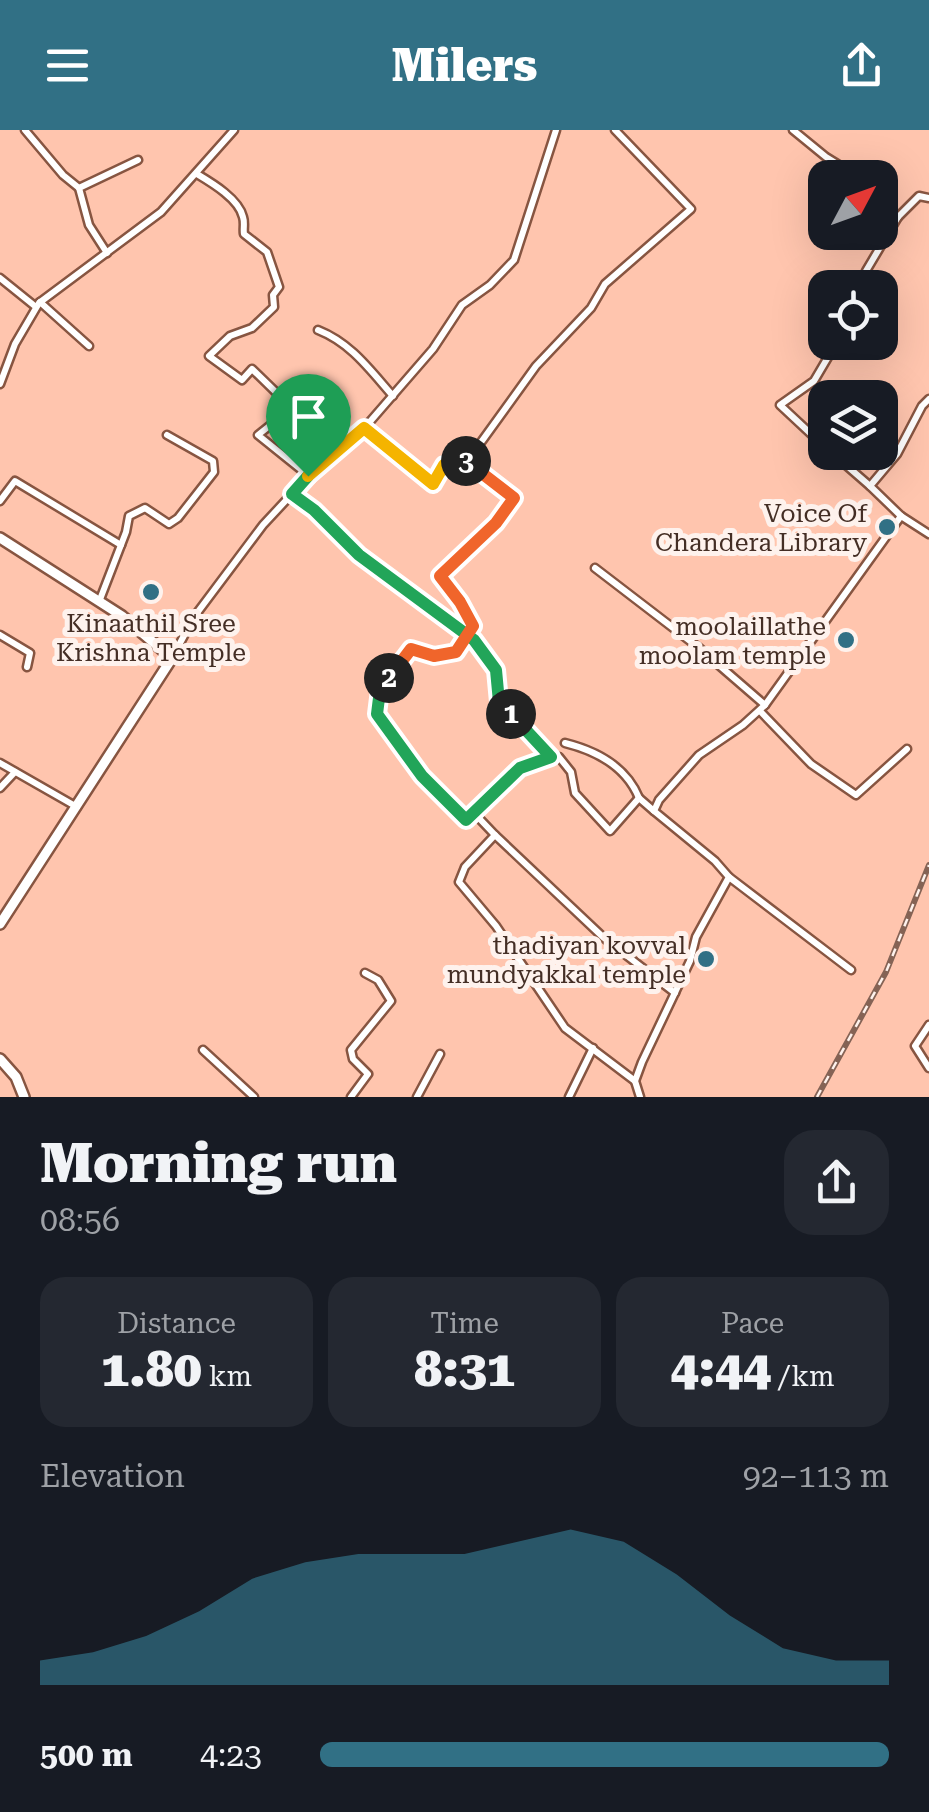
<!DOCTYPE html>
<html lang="en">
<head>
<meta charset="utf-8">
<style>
  :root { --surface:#171b24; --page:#242831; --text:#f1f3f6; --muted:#9ea1a6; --accent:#317085 }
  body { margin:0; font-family:"Roboto Serif",serif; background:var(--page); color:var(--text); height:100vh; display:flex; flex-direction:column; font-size:38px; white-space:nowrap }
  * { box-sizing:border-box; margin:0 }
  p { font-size:32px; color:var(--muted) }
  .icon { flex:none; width:55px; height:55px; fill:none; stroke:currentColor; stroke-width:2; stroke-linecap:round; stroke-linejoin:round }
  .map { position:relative; height:967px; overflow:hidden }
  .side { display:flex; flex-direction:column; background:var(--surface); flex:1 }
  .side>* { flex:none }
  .needle { width:65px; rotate:49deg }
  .tools { position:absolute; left:808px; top:30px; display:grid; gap:20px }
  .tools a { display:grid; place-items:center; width:90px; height:90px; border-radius:20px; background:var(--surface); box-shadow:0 10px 40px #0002; font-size:50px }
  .pin { position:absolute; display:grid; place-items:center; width:85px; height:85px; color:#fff; margin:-102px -42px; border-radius:50% 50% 50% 0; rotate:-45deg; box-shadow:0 0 10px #0007 }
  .pin .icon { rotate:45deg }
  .km { position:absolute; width:50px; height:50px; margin:-25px; border-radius:50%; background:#222; color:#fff; font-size:28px; line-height:50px; text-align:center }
  .round { display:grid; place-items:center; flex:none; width:105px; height:105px; border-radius:30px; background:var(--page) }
  .summary { display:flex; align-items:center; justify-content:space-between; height:170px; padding:0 40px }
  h1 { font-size:55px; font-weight:800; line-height:75px }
  .stats { display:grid; grid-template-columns:repeat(3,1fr); gap:15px; height:170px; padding:10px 40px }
  .stats div { display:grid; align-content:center; border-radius:25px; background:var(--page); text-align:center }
  .stats b { font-size:50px; font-weight:800 }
  .stats small { font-size:28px; font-weight:400 }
  .stats p { font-size:28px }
  .chart { height:280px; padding:20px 40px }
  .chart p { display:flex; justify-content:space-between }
  .chart svg { width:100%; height:180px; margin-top:10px; fill:var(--accent); opacity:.7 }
  ul { padding:0 40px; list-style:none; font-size:32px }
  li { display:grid; grid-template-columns:160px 120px 1fr; align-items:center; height:75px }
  li i { height:25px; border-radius:12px; background:var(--accent) }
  header { display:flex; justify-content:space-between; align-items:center; height:130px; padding:0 40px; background:var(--accent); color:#fff; font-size:45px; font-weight:800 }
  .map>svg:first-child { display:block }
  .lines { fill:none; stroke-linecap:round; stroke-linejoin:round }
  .minor-casing { stroke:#875541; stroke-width:11 }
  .major-casing { stroke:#875541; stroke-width:14 }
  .minor { stroke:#fff; stroke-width:6 }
  .major { stroke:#fff; stroke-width:9 }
  .rail-casing { stroke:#856355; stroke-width:6 }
  .rail { stroke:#fef2ed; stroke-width:2.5; stroke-dasharray:8; stroke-linecap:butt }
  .split-1-casing { stroke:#fff; stroke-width:20 }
  .split-2-casing { stroke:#fff; stroke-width:20 }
  .split-3-casing { stroke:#fff; stroke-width:20 }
  .split-4-casing { stroke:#fff; stroke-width:20 }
  .split-1 { stroke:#22a559; stroke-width:12 }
  .split-2 { stroke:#22a559; stroke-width:12 }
  .split-3 { stroke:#f0652b; stroke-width:12 }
  .split-4 { stroke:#f5b400; stroke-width:12 }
  .poi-dot { fill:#317085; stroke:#fef2ed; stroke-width:4 }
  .labels { text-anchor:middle; stroke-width:10; stroke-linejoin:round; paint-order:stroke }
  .poi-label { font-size:25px; fill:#442e25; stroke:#fef2ed; text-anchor:end }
</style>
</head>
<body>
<header><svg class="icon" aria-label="menu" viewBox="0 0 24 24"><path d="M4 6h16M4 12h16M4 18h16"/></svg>Milers<svg class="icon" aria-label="share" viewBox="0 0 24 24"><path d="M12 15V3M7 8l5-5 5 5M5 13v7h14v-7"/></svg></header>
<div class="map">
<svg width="929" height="967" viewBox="0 0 929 967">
  <rect width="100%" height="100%" fill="#ffc5ae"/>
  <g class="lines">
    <g class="minor-casing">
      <g id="minor">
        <polyline points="25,0 63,45 79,58"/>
        <polyline points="793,0 826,27 860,48"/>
        <path d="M197,44C212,53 239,69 243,87C245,93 243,99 244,104L267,122L279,157L273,165L274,177L252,198L230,206L209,226L242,250L252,239L286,272L273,293L258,305L309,346"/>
        <polyline points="880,71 898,87 919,66 929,68"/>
        <polyline points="107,123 89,95 79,58 138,30"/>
        <polyline points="0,148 36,177"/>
        <polyline points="871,158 875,150 866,141 898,87"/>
        <polyline points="40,172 89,216"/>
        <path d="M318,200C351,213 370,240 393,266"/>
        <polyline points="0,254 15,214 39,173 161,82 234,0"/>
        <polyline points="365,298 433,355 444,335 466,331"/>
        <polyline points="825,317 780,275 814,251 837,212"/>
        <polyline points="831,322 870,356"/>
        <polyline points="292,364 314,380 359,425 474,510 496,539 499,572 550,627"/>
        <polyline points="0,371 15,351 121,415"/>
        <polyline points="901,386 929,404"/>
        <polyline points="595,438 698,517 765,575"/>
        <polyline points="99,472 126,402 129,386 145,378 169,394 178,388 214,342 213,331 167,305"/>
        <polyline points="0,505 30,523 27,537"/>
        <polyline points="172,528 194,487 263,395 317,337 354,310 433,219 462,175 490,155 514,130 556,0"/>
        <polyline points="760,581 811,634 856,665 907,619"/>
        <path d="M565,613C597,621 626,636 639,668"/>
        <polyline points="0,633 77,677"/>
        <polyline points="0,658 15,642"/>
        <polyline points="475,684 465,690 422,646 377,584 381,560 411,519 434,525 456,522 473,496 460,472 440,446 496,393 514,367 466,333 536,236 591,178 605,154 691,79 615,0"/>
        <polyline points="495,705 604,808 675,863"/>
        <polyline points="729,747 851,840"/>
        <polyline points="929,895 915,916 929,938"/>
        <polyline points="203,920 254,967"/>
        <polyline points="635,951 565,898 496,796 459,752 465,737 495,705 475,684 520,638 559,627 571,642 575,663 610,701 639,668 654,681"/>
        <polyline points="351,967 368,944 353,929 351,920 391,871 378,850 365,843"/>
        <polyline points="417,967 440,924"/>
        <polyline points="569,967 593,918"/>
        <polyline points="640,967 635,951 642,932 690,831 696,807 729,747 715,731 654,681 659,670 699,625 743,595 765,575 901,386 870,356 897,324 922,276 929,269"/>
      </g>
    </g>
    <g class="major-casing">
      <g id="major">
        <polyline points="0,408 122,486 172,528 0,794"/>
        <polyline points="0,929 16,947 24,967"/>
      </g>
    </g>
    <use href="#minor" class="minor"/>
    <use href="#major" class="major"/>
    <g class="rail-casing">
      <polyline id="rail" points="817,967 886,842 929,735"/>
    </g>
    <use href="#rail" class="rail"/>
  </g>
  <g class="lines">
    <g class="split-1-casing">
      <polyline id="split-1" points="308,346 292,364 314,380 359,425 474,510 496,540 499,572 511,584"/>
    </g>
    <g class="split-2-casing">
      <polyline id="split-2" points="389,548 380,560 377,584 422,646 466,690 520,638 551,627 511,584"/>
    </g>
    <g class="split-3-casing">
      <polyline id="split-3" points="389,548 411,519 434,526 456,522 473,496 460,472 440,446 496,393 514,368 466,331"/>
    </g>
    <g class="split-4-casing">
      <polyline id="split-4" points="308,346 364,298 433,354 444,335 466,331"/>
    </g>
    <use href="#split-1" class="split-1"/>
    <use href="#split-2" class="split-2"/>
    <use href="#split-3" class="split-3"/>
    <use href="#split-4" class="split-4"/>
  </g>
  <g class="poi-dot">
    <circle cx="887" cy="397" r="10"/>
    <circle cx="151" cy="462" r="10"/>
    <circle cx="846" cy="510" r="10"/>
    <circle cx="706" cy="829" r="10"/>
  </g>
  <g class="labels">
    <g class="poi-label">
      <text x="867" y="392">Voice Of<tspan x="867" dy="29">Chandera Library</tspan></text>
      <text x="151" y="502" text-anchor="middle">Kinaathil Sree<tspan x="151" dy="29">Krishna Temple</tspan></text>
      <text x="826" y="505">moolaillathe<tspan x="826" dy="29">moolam temple</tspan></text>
      <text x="686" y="824">thadiyan kovval<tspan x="686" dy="29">mundyakkal temple</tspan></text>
    </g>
  </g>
</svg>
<div class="tools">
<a><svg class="needle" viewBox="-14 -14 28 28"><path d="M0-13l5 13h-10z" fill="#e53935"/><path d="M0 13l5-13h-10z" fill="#9ea1a6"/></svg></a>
<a><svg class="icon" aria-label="locate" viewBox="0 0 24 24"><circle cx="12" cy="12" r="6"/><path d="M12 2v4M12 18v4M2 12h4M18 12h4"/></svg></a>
<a><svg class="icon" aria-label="layers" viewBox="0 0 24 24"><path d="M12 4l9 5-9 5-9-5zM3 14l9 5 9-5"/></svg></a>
</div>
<div class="pin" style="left:308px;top:346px;background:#1e9e55"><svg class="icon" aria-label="arrive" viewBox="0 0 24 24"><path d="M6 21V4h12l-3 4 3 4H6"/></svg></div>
<b class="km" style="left:511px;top:584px">1</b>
<b class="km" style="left:389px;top:548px">2</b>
<b class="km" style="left:466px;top:331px">3</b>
</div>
<section class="side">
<div class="summary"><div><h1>Morning run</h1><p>08:56</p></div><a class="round"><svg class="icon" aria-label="share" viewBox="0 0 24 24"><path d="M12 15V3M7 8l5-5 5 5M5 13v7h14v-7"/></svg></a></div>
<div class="stats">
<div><p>Distance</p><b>1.80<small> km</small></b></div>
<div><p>Time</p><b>8:31</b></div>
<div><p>Pace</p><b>4:44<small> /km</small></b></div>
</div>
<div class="chart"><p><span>Elevation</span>92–113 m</p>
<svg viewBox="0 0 160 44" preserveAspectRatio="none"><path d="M0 44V38L10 36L20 32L30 26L40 18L50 14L60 12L70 12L80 12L90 9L100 6L110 9L120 17L130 27L140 35L150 38L160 38V44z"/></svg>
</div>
<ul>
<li><b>500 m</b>4:23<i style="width:100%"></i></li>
</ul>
</section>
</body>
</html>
